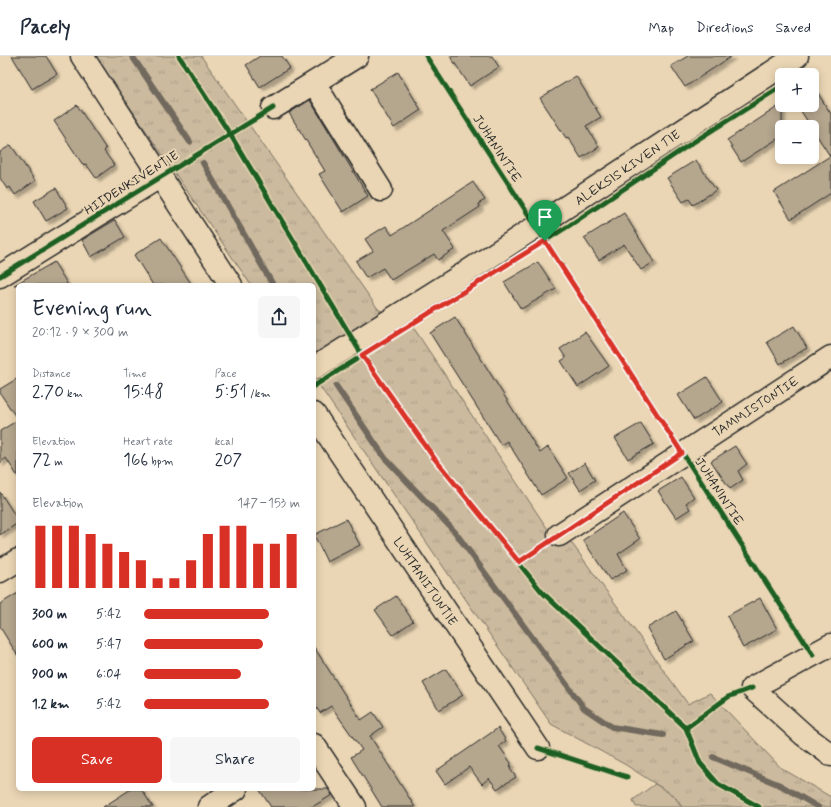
<!DOCTYPE html>
<html lang="en">
<head>
<meta charset="utf-8">
<style>
  :root { --surface:#fff; --page:#f6f6f7; --text:#1f2937; --muted:#747a83; --line:#e0e1e3; --accent:#d93025 }
  body { margin:0; font-family:Mynerve,sans-serif; background:var(--page); color:var(--text); height:100vh; display:flex; flex-direction:column; font-size:15px; white-space:nowrap }
  * { box-sizing:border-box; margin:0 }
  p { font-size:13px; color:var(--muted) }
  .icon { flex:none; width:22px; height:22px; fill:none; stroke:currentColor; stroke-width:2; stroke-linecap:round; stroke-linejoin:round }
  .map { position:relative; flex:1; overflow:hidden }
  .side { position:absolute; left:16px; top:227px; width:300px; height:508px; display:flex; flex-direction:column; background:var(--surface); border-radius:6px; box-shadow:0 2px 10px #0003 }
  .side>* { flex:none }
  .buttons { position:absolute; left:775px; top:12px; display:grid; gap:8px }
  .buttons a { display:grid; place-items:center; width:44px; height:44px; border-radius:6px; background:var(--surface); box-shadow:0 2px 10px #0003; font-size:20px }
  .pin { position:absolute; display:grid; place-items:center; width:34px; height:34px; color:#fff; margin:-41px -17px; border-radius:50% 50% 50% 0; rotate:-45deg; box-shadow:0 0 4px #0007 }
  .pin .icon { rotate:45deg }
  .round { display:grid; place-items:center; flex:none; width:42px; height:42px; border-radius:6px; background:var(--page) }
  .head { display:flex; align-items:center; justify-content:space-between; height:68px; padding:0 16px }
  h1 { font-size:22px; font-weight:600; line-height:30px }
  .metrics { display:grid; grid-template-columns:repeat(3,1fr); gap:6px; height:68px; padding:4px 16px }
  .metrics div { display:grid; align-content:center }
  .metrics b { font-size:17px; font-weight:600 }
  .metrics small { font-size:11px; font-weight:400 }
  .metrics p { font-size:11px }
  .chart { height:112px; padding:8px 16px }
  .chart p { display:flex; justify-content:space-between }
  .chart svg { width:100%; height:72px; margin-top:4px; stroke:var(--accent); stroke-width:6 }
  .action { display:flex; gap:8px; margin-top:auto; padding:8px 16px }
  .action a { flex:1; height:46px; border-radius:6px; background:var(--accent); color:#fff; font-size:16px; font-weight:600; line-height:46px; text-align:center }
  .action a+a { background:var(--page); color:var(--text) }
  ul { padding:0 16px; list-style:none; font-size:13px }
  li { display:grid; grid-template-columns:64px 48px 1fr; align-items:center; height:30px }
  li i { height:10px; border-radius:5px; background:var(--accent) }
  header { display:flex; align-items:center; gap:24px; box-sizing:border-box; height:56px; padding:0 20px; background:var(--surface); border-bottom:1px solid var(--line) }
  header strong { font-size:19px }
  nav { display:flex; gap:22px; margin-inline-start:auto; font-size:14px }
  .map>svg:first-child { display:block }
  .grass { fill:url(#grass-tufts); stroke:#7b7264 }
  .pitch { fill:#cbba9e; stroke:#7b7264 }
  .lines { fill:none; stroke-linecap:round; stroke-linejoin:round }
  .stream { stroke:#71695d; stroke-width:6 }
  .building { fill:#b5a68e; stroke:#2b2b2b; filter:url(#shadow) }
  .minor-casing { stroke:#2b2b2b; stroke-width:25 }
  .minor { stroke:#ead6b4; stroke-width:22 }
  .cycleway-casing { stroke:#ead6b4; stroke-width:8 }
  .cycleway { stroke:#1b5e20; stroke-width:5 }
  .route-casing { stroke:#fff; stroke-width:8 }
  .route { stroke:#d93025; stroke-width:5 }
  .labels { text-anchor:middle; stroke-width:4; stroke-linejoin:round; paint-order:stroke }
  .street-label { font-size:13px; fill:#2b2b2b; stroke:#ead6b4 }
</style>
</head>
<body>
<header>
<strong>Pacely</strong>
<nav><a>Map</a><a>Directions</a><a>Saved</a></nav>
</header>
<div class="map">
<svg width="831" height="751" viewBox="0 0 831 751">
  <defs>
    <pattern id="grass-tufts" width="24" height="20" patternUnits="userSpaceOnUse"><rect width="24" height="20" fill="#cbba9e"/><path d="M3 7l-1-3M5 7V3M7 7l1-3M15 17l-1-3M17 17v-4M19 17l1-3" fill="none" stroke="#aea088"/></pattern>
    <filter id="shadow"><feDropShadow dx="3.5" dy="3.5" stdDeviation="1" flood-color="#0004"/></filter>
  </defs>
  <rect width="100%" height="100%" fill="#ead6b4"/>
  <filter id="ink" filterUnits="userSpaceOnUse"><feTurbulence type="fractalNoise" baseFrequency=".025" numOctaves="2"/><feDisplacementMap in="SourceGraphic" scale="8" xChannelSelector="R" yChannelSelector="G"/><feConvolveMatrix kernelMatrix="1 2 1 2 8 2 1 2 1" color-interpolation-filters="sRGB"/></filter>
  <g filter="url(#ink)">
    <polygon class="grass" points="95,0 201,0 378,253 415,274 551,478 568,482 688,648 710,637 781,712 831,741 831,751 682,751 674,740 626,709 551,668 314,322 314,229 251,229"/>
    <polygon class="pitch" points="655,728 674,740 682,751 636,751 633,744"/>
    <g class="lines">
      <g class="stream">
        <polyline points="132,0 190,86"/>
        <polyline points="203,107 273,229"/>
        <polyline points="336,330 385,402 455,476 584,652 612,671 663,679"/>
        <polyline points="713,701 780,729 818,751"/>
      </g>
    </g>
    <g class="building">
      <polygon points="12,0 46,0 57,18 32,33"/>
      <polygon points="260,0 282,0 290,12 260,31 246,9"/>
      <polygon points="450,0 492,0 499,11 470,30"/>
      <polygon points="688,0 732,0 685,31 671,10"/>
      <polygon points="398,16 421,54 394,72 370,33"/>
      <polygon points="576,20 601,61 586,70 599,91 581,102 568,81 566,82 540,42"/>
      <polygon points="812,28 831,58 831,137 791,163 774,136 830,100 797,49 812,49"/>
      <polygon points="310,44 368,140 343,156 319,118 325,115 289,57"/>
      <polygon points="782,48 782,80 741,106 727,84"/>
      <polygon points="77,49 106,93 104,95 114,109 96,122 86,108 83,109 54,65"/>
      <polygon points="11,89 35,125 15,139 10,131 7,133 0,122 0,96"/>
      <polygon points="696,104 716,134 693,149 689,143 683,146 667,122"/>
      <polygon points="473,126 485,144 478,148 480,151 443,175 455,193 438,204 434,198 391,224 383,212 366,222 356,205 373,195 365,183 386,170 392,179"/>
      <polygon points="56,132 68,152 46,165 34,145"/>
      <polygon points="624,157 654,206 641,214 624,188 599,204 584,182"/>
      <polygon points="115,164 125,181 91,201 82,184"/>
      <polygon points="161,182 192,229 153,229 134,199"/>
      <polygon points="54,206 68,229 14,229"/>
      <polygon points="538,206 556,233 521,253 504,226"/>
      <polygon points="455,261 540,397 548,391 568,422 541,439 507,385 501,389 430,277"/>
      <polygon points="794,270 807,292 780,308 767,286"/>
      <polygon points="585,276 609,310 578,331 561,305 566,302 560,293"/>
      <polygon points="707,321 723,346 694,364 678,339"/>
      <polygon points="18,322 18,421 6,402 0,407 0,375 18,364 0,337 0,333"/>
      <polygon points="641,367 654,388 628,403 615,382"/>
      <polygon points="735,390 747,408 738,415 743,424 730,433 711,405"/>
      <polygon points="585,407 595,424 580,434 569,417"/>
      <polygon points="681,421 694,441 686,447 690,453 676,462 658,435"/>
      <polygon points="0,436 18,464 18,467 0,479"/>
      <polygon points="623,457 640,483 618,498 627,514 610,524 583,484"/>
      <polygon points="346,463 360,489 327,506 314,479"/>
      <polygon points="18,537 18,600 0,571 0,548"/>
      <polygon points="396,540 413,565 393,579 375,554"/>
      <polygon points="760,542 777,573 743,592 727,560"/>
      <polygon points="676,555 694,585 664,603 647,572"/>
      <polygon points="314,591 361,664 373,656 383,671 370,680 415,751 382,751 351,701 362,694 331,650 320,657 314,648"/>
      <polygon points="446,613 463,639 439,654 423,627"/>
      <polygon points="498,672 506,685 499,690 511,707 510,713 516,721 497,733 489,722 482,728 469,711 445,728 436,715"/>
      <polygon points="131,733 141,733 153,751 103,751"/>
      <polygon points="259,733 328,733 332,739 312,751 271,751"/>
    </g>
    <g class="lines">
      <g class="minor-casing">
        <g id="minor">
          <polyline points="82,0 231,229"/>
          <polyline points="314,27 381,134"/>
          <polyline points="273,52 357,0"/>
          <polyline points="0,220 161,120"/>
          <polyline points="314,312 462,219 797,0"/>
          <polyline points="314,358 538,692"/>
          <polyline points="559,479 831,301"/>
          <polyline points="0,515 18,504"/>
          <polyline points="831,589 752,632 804,679 831,699"/>
          <polyline points="314,689 355,751"/>
          <polyline points="209,751 236,733"/>
        </g>
      </g>
      <use href="#minor" class="minor"/>
      <g class="cycleway-casing">
        <g id="cycleway">
          <polyline points="179,0 230,78 362,299 434,402 542,536 686,672 700,707 718,728 759,751"/>
          <polyline points="426,0 813,599"/>
          <polyline points="0,220 273,52"/>
          <polyline points="314,330 570,169 692,87 782,30"/>
          <polyline points="686,672 728,641 752,632"/>
          <polyline points="538,692 627,721"/>
        </g>
      </g>
      <use href="#cycleway" class="cycleway"/>
    </g>
  </g>
  <g class="lines" filter="url(#ink)">
    <g class="route-casing">
      <polygon id="route" points="545,185 682,397 519,506 434,402 362,299"/>
    </g>
    <use href="#route" class="route"/>
  </g>
  <g class="labels">
    <g class="street-label">
      <text transform="translate(498 92) rotate(57)" y="5">JUHANINTIE</text>
      <text transform="translate(627 111) rotate(-34)" y="5">ALEKSIS KIVEN TIE</text>
      <text transform="translate(131 126) rotate(-32)" y="5">HIIDENKIVENTIE</text>
      <text transform="translate(755 350) rotate(-33)" y="5">TAMMISTONTIE</text>
      <text transform="translate(720 435) rotate(57)" y="5">JUHANINTIE</text>
      <text transform="translate(426 525) rotate(56)" y="5">LUHTANIITUNTIE</text>
    </g>
  </g>
</svg>
<div class="buttons">
<a>+</a>
<a>−</a>
</div>
<div class="pin" style="left:545px;top:185px;background:#1e9e55"><svg class="icon" aria-label="arrive" viewBox="0 0 24 24"><path d="M6 21V4h12l-3 4 3 4H6"/></svg></div>
<section class="side">
<div class="head"><div><h1>Evening run</h1><p>20:12 · 9 × 300 m</p></div><a class="round"><svg class="icon" aria-label="share" viewBox="0 0 24 24"><path d="M12 15V3M7 8l5-5 5 5M5 13v7h14v-7"/></svg></a></div>
<div class="metrics">
<div><p>Distance</p><b>2.70<small> km</small></b></div>
<div><p>Time</p><b>15:48</b></div>
<div><p>Pace</p><b>5:51<small> /km</small></b></div>
</div>
<div class="metrics">
<div><p>Elevation</p><b>72<small> m</small></b></div>
<div><p>Heart rate</p><b>166<small> bpm</small></b></div>
<div><p>kcal</p><b>207</b></div>
</div>
<div class="chart"><p><span>Elevation</span>147–153 m</p>
<svg viewBox="0 0 160 44" preserveAspectRatio="none"><path d="M5 44V6M15 44V6M25 44V6M35 44V11M45 44V17M55 44V22M65 44V27M75 44V38M85 44V38M95 44V27M105 44V11M115 44V6M125 44V6M135 44V17M145 44V17M155 44V11"/></svg>
</div>
<ul>
<li><b>300 m</b>5:42<i style="width:80%"></i></li>
<li><b>600 m</b>5:47<i style="width:76%"></i></li>
<li><b>900 m</b>6:04<i style="width:62%"></i></li>
<li><b>1.2 km</b>5:42<i style="width:80%"></i></li>
</ul>
<div class="action"><a>Save</a><a>Share</a></div>
</section>
</div>
</body>
</html>
